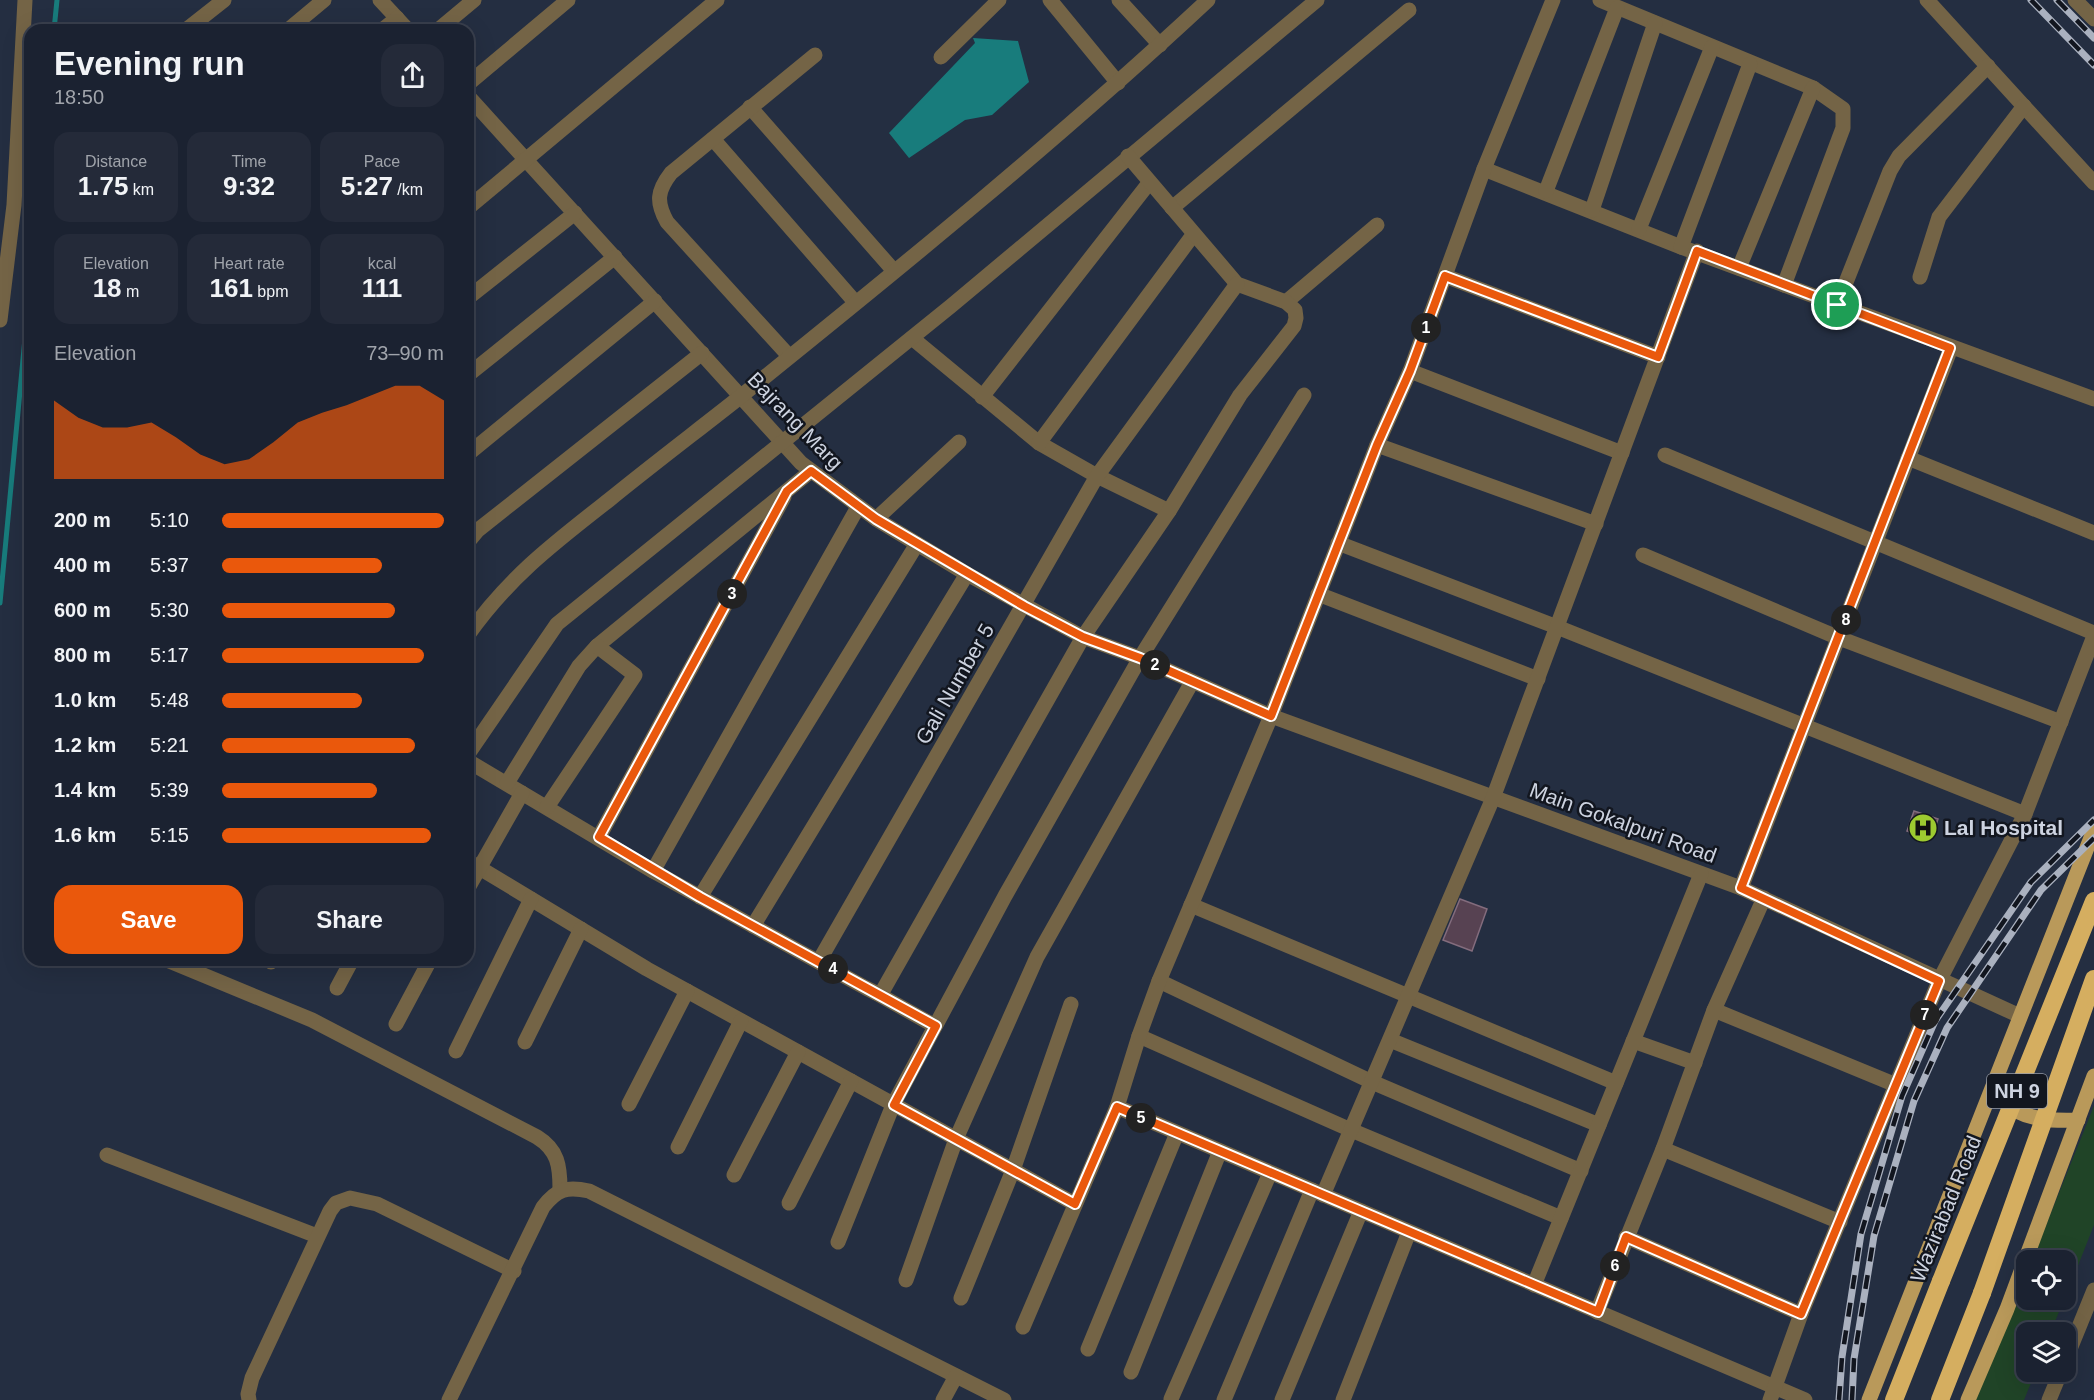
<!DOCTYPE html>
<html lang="en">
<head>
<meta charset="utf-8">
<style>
  :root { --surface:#1b2231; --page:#242a39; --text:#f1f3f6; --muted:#a0a4ab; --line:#393f4d; --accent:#ea580c }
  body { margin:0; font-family:Arial,sans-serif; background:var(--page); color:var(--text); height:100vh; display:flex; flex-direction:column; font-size:22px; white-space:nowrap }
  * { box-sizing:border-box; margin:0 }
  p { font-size:20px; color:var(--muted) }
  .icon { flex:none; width:33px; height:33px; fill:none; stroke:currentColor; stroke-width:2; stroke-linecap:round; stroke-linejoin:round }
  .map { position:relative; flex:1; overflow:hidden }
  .details { position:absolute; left:24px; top:24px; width:450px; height:942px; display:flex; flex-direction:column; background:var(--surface); border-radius:18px; box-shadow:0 6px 24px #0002,0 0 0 2px var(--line) }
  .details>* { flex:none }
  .tools { position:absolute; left:2016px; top:1250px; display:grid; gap:12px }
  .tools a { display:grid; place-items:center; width:60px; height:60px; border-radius:12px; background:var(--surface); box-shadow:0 6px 24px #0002,0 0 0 2px var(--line); font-size:30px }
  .pin { position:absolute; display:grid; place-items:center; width:51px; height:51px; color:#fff; margin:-26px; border:3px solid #fff; border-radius:50%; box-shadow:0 2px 6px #0007 }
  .km { position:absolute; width:30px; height:30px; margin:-15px; border-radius:50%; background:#222; color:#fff; font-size:16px; line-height:30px; text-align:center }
  .round { display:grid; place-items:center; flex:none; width:63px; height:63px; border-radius:18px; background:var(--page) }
  .overview { display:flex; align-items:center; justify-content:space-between; height:102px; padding:0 30px }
  h1 { font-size:33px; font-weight:800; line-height:45px }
  .metrics { display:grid; grid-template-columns:repeat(3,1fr); gap:9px; height:102px; padding:6px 30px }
  .metrics div { display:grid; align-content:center; border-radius:15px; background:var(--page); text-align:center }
  .metrics b { font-size:26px; font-weight:800 }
  .metrics small { font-size:16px; font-weight:400 }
  .metrics p { font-size:16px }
  .chart { height:168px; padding:12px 30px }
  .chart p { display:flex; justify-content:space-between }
  .chart svg { width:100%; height:108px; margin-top:6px; fill:var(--accent); opacity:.7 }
  .primary-button { display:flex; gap:12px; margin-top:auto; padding:12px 30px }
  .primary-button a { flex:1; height:69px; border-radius:18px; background:var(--accent); color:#fff; font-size:24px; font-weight:800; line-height:69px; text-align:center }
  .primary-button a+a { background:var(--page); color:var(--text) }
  ul { padding:0 30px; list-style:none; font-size:20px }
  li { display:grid; grid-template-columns:96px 72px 1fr; align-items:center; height:45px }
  li i { height:15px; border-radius:8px; background:var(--accent) }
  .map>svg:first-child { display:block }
  .green { fill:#204427 }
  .water { fill:#187c7c }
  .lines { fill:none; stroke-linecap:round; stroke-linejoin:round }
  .stream { stroke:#187c7c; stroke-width:5 }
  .building { fill:#574252; stroke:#836c7d; stroke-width:1.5 }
  .minor { stroke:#746446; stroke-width:15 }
  .major { stroke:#b9995a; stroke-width:15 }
  .highway { stroke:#d5ae60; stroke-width:18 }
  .rail-casing { stroke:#aab1bf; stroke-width:7 }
  .rail { stroke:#12161f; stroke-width:4.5; stroke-dasharray:14; stroke-linecap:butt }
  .highway-bridge { stroke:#d5ae60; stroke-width:18 }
  .route-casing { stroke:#fff; stroke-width:12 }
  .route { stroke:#ea580c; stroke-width:8 }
  .labels { text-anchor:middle; stroke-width:5; stroke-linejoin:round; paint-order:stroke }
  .shield { fill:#12161f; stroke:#959aa6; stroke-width:1.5 }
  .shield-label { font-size:20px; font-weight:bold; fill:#cdd3e0 }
  .street-label { font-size:21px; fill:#cdd3e0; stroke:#12161f }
  .poi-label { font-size:21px; font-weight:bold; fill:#cdd3e0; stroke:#12161f; text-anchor:start }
</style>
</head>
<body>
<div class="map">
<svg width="2094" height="1400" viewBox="0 0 2094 1400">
  <rect width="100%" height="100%" fill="#242e41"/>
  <g class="green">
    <polygon points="2094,1106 2094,1225 2066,1296 2066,1260 2032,1260"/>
    <polygon points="2026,1273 2026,1299 2064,1299 2051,1332 2026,1332 2026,1371 2036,1371 2024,1400 1975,1400"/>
  </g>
  <polygon class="water" points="973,38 1018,41 1029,82 992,115 965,120 909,158 889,133 975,43"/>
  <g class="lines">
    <g class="stream">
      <polyline points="54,30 57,0"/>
      <polyline points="0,603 30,285"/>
    </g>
  </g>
  <g class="building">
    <polygon points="1914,811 1938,819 1931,839 1907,831"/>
    <polygon points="1460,899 1487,909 1472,951 1443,940"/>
  </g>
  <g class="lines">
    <g class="minor">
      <polyline points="380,0 408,30"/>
      <polyline points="1050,0 1118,83"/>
      <polyline points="1119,0 1160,45"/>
      <polyline points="1600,0 1813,88 1843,109 1843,128 1784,285"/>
      <polyline points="1927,0 2094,183"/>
      <polyline points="2075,0 2094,19"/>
      <polyline points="186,30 224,0"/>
      <polyline points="288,30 324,0"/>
      <polyline points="382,30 397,18"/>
      <polyline points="438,30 474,0"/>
      <polyline points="941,57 999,0"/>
      <polyline points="468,84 568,0"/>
      <polyline points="468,96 801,463 876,519 967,574 1083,637 1140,658 1271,716 1741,888 2020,1016"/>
      <polyline points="750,107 894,271"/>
      <polyline points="713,139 855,302"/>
      <polyline points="1484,169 1681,247 2094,399"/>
      <polyline points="1546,191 1617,8"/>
      <polyline points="468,208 717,0"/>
      <polyline points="1172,208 1409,10"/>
      <polyline points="1592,210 1655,23"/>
      <polyline points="1639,229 1712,47"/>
      <polyline points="1681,247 1750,64"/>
      <polyline points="1739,268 1813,88"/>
      <polyline points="1445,276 1658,357"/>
      <polyline points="1920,277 1939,217 2024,106"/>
      <polyline points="468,298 575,213"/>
      <polyline points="1286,302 1377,225"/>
      <polyline points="1837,305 1890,171 1899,156 1988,66"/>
      <polyline points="0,320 14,205 25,0"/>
      <polyline points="912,338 1039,443 1097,476 1169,511"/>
      <path d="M789,356L667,222C656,202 657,191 671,173L815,55"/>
      <polyline points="1410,371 1622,453"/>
      <polyline points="468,375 615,257"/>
      <polyline points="982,397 1149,183"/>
      <polyline points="1039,443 1193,235"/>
      <polyline points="1377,445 1596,524"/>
      <polyline points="468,454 655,301"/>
      <polyline points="1665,455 2094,633"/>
      <polyline points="1908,458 2094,533"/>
      <polyline points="876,519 959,442"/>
      <polyline points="468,542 478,530 702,353"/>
      <polyline points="1338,543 1557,627 2025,814"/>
      <polyline points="1643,555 1839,638 2061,722"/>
      <polyline points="1318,594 1538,679"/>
      <path d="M468,635C509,577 554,543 609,500C652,465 697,431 740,397C899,269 1059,139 1208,0"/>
      <polyline points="468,754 557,624 951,306 1317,0"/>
      <polyline points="468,761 653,871 866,988 876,993 882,992 1083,637 1169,511 1240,395 1294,326 1296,318 1295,310 1286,302 1237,284 1128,156"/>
      <polyline points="507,783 579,666 597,646 811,471"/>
      <polyline points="547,807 635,675 597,646"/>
      <polyline points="599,837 784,497"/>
      <polyline points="468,861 647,969 1075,1204"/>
      <polyline points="653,871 858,507"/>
      <polyline points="468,888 522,793"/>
      <polyline points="1741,888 1951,348"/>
      <polyline points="700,897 917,544"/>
      <polyline points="1191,905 1616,1083"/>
      <polyline points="753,926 967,574"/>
      <path d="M167,960L312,1020L537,1137C558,1150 560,1166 560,1189"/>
      <polyline points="819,961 1097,476 1237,284"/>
      <polyline points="271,962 273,960"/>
      <polyline points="1159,981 1372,1082 1581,1171"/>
      <polyline points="337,988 352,960"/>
      <polyline points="876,993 935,1026"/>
      <polyline points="1714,1010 1896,1085"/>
      <polyline points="396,1024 430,960"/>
      <polyline points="1139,1036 1351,1130 1561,1218"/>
      <polyline points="1390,1040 1599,1125"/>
      <polyline points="1633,1041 1695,1063"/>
      <polyline points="525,1042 581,929"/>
      <polyline points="456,1051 531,899"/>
      <polyline points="629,1104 687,991"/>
      <polyline points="1117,1107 1805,1400"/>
      <polyline points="678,1147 741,1021"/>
      <polyline points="1663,1149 1840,1222"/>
      <polyline points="107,1155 317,1236"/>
      <polyline points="734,1175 798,1052"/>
      <polyline points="1323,1195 1493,798 1697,251"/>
      <polyline points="789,1203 851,1081"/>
      <polyline points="1626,1237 1801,1314"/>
      <polyline points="838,1242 893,1105 1005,896 1140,658 1304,395"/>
      <polyline points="906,1280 956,1139 1037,957 1192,682"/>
      <polyline points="1534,1285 1701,874"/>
      <polyline points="961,1298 1013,1170 1071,1004"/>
      <polyline points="1597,1312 1663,1149 1714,1010 1764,898"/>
      <polyline points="1023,1327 1117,1107 1139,1036 1159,981 1271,716 1377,445 1410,371 1484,169 1553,0"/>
      <polyline points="1088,1349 1177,1133"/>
      <polyline points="2066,1359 2094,1290"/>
      <polyline points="1131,1372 1220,1151"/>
      <polyline points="1171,1399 1270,1173"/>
      <polyline points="249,1400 248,1394 252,1378 330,1211 336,1203 350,1198 377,1204 514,1271"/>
      <path d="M449,1400L543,1207C557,1189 567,1186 589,1191L1004,1400"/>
      <polyline points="943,1400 956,1376"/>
      <polyline points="1224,1400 1312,1190"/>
      <polyline points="1282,1400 1361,1211"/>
      <polyline points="1343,1400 1409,1232"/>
      <polyline points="1770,1400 1801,1314 1939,981 2025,814 2094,636"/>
      <polyline points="2049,1400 2061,1371"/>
    </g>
    <g class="major">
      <path d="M1995,1081C1998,1087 2001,1097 2005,1102C2022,1121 2056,1121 2078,1120"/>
      <polyline points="1869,1400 2094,830"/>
      <polyline points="1968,1400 2007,1309 2094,1076"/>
    </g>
    <g class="highway">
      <polyline points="1894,1400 1941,1281"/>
      <polyline points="1940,1400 1982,1293"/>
    </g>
    <g class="rail-casing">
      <g id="rail">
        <polyline points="2031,0 2094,65"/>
        <polyline points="2057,0 2094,38"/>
        <polyline points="1839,1400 1842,1357 1861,1234 1902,1096 1935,1021 2031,882 2094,820"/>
        <polyline points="1852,1400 1854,1359 1874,1236 1914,1101 1947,1028 2041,890 2094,838"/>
      </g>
    </g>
    <use href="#rail" class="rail"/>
    <g class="highway-bridge">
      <polyline points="1941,1281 2094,901"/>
      <polyline points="1982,1293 2094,979"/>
    </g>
  </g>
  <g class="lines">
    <g class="route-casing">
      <polygon id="route" points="1697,251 1950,348 1741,888 1939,981 1801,1314 1626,1237 1598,1312 1117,1107 1075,1204 894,1105 936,1026 700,897 599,837 787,491 811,471 876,519 1024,606 1083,637 1140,658 1271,716 1377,445 1410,371 1445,276 1658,357"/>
    </g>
    <use href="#route" class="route"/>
  </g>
  <defs>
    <g id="hospital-disc" transform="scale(1.5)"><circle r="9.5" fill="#9dca30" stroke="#12161f"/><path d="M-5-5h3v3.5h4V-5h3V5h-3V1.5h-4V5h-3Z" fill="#111"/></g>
  </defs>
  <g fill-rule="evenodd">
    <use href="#hospital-disc" x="1923" y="828"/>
  </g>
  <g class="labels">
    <rect class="shield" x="1987" y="1074" width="60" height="34" rx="4.5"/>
    <g class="shield-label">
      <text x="2017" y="1098">NH 9</text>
    </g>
    <g class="street-label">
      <text transform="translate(795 421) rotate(46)" y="7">Bajrang Marg</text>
      <text transform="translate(955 684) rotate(-60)" y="7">Gali Number 5</text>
      <text transform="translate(1623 823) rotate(20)" y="7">Main Gokalpuri Road</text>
      <text transform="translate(1946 1209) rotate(-68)" y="7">Wazirabad Road</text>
    </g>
    <g class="poi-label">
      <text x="1944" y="835">Lal Hospital</text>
    </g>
  </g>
</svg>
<div class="tools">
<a><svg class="icon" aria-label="locate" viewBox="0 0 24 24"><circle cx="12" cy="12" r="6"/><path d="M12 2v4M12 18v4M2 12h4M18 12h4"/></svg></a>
<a><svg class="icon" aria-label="layers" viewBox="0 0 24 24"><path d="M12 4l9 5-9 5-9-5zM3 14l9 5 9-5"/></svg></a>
</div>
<div class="pin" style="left:1837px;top:305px;background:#1e9e55"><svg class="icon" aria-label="arrive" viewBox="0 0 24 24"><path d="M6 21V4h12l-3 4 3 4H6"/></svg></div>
<b class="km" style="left:1426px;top:328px">1</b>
<b class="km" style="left:1155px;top:665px">2</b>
<b class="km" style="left:732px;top:594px">3</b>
<b class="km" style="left:833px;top:969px">4</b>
<b class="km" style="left:1141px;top:1118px">5</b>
<b class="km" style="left:1615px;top:1266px">6</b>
<b class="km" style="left:1925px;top:1015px">7</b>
<b class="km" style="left:1846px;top:620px">8</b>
<section class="details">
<div class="overview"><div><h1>Evening run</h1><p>18:50</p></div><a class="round"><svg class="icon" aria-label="share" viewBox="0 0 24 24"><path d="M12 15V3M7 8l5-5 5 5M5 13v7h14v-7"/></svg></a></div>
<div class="metrics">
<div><p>Distance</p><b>1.75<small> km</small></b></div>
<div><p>Time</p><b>9:32</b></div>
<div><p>Pace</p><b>5:27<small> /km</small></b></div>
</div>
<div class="metrics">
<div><p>Elevation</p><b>18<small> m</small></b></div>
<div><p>Heart rate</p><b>161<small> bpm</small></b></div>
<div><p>kcal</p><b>111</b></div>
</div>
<div class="chart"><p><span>Elevation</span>73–90 m</p>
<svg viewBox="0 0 160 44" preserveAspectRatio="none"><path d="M0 44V12L10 19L20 23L30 23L40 21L50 27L60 34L70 38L80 36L90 29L100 21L110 17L120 14L130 10L140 6L150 6L160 12V44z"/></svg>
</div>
<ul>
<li><b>200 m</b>5:10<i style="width:100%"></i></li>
<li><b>400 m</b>5:37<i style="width:72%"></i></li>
<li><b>600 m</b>5:30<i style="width:78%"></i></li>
<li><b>800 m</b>5:17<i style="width:91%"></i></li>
<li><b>1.0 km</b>5:48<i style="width:63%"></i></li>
<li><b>1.2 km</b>5:21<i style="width:87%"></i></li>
<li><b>1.4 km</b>5:39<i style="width:70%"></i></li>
<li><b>1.6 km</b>5:15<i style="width:94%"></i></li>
</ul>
<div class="primary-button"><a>Save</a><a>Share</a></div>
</section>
</div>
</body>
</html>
